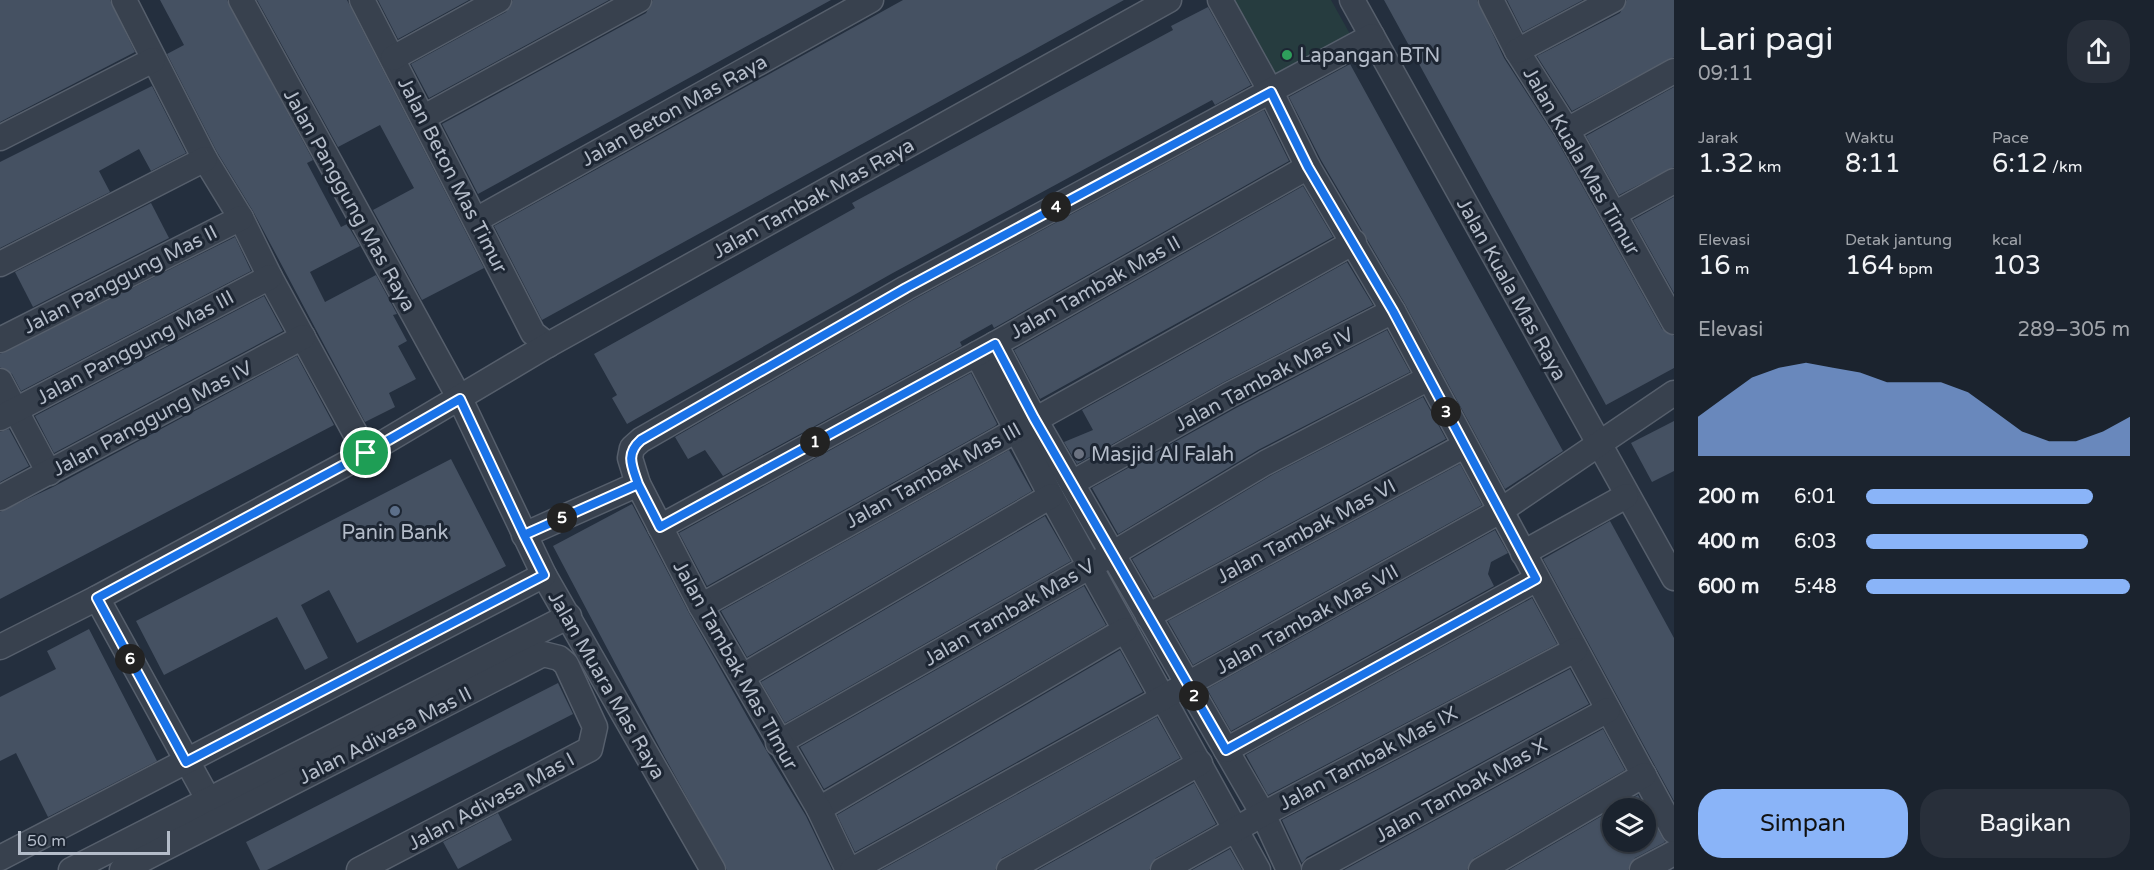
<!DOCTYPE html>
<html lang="id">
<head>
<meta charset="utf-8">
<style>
  :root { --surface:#1b232e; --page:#282f3a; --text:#f1f3f6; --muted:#a0a4aa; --line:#39404a; --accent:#8ab4f8 }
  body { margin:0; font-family:"Varela Round",sans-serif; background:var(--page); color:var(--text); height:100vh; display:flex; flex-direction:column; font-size:22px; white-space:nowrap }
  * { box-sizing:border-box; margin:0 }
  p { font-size:20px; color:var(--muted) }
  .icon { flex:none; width:33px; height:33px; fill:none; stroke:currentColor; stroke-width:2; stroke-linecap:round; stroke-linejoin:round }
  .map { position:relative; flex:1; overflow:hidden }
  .details { display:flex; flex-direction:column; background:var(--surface); width:480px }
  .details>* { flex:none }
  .controls { position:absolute; left:1602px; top:798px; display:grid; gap:12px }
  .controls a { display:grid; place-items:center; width:54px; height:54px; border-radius:50%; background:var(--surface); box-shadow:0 2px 4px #0004,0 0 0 2px var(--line); font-size:30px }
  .scale { position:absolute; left:18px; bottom:15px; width:152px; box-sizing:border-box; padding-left:6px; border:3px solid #b4bcc9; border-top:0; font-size:16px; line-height:21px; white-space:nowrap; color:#b4bcc9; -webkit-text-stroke:4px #1d2633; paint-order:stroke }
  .pin { position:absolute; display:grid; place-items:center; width:51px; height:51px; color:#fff; margin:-26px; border:3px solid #fff; border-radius:50%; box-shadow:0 2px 6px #0007 }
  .km { position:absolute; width:30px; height:30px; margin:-15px; border-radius:50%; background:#222; color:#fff; font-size:16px; line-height:30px; text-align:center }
  .round { display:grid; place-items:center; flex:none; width:63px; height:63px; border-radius:24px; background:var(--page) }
  .summary { display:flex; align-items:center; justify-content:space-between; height:102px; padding:0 24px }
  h1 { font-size:33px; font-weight:600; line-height:45px }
  .stats { display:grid; grid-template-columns:repeat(3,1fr); gap:9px; height:102px; padding:6px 24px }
  .stats div { display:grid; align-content:center }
  .stats b { font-size:26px; font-weight:600 }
  .stats small { font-size:16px; font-weight:400 }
  .stats p { font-size:16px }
  .chart { height:168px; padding:12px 24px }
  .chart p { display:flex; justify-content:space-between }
  .chart svg { width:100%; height:108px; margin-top:6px; fill:var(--accent); opacity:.7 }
  .action { display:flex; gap:12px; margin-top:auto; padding:12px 24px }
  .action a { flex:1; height:69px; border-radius:24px; background:var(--accent); color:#111; font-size:24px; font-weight:600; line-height:69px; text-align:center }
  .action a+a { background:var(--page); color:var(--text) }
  ul { padding:0 24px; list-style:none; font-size:20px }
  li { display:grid; grid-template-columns:96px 72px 1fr; align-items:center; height:45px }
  li i { height:15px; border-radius:8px; background:var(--accent) }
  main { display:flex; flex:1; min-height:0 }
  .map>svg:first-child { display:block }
  .green { fill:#263c3f }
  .building { fill:#455162 }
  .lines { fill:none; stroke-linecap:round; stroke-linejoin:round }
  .minor-casing { stroke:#565f6c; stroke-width:27 }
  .minor { stroke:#38414e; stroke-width:24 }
  .route-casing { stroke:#fff; stroke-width:12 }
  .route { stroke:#1a73e8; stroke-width:8 }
  .leisure-dot { fill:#2e9e5b; stroke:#1d2633; stroke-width:2 }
  .worship-dot { fill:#6b7280; stroke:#1d2633; stroke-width:2 }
  .service-dot { fill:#5c6f8a; stroke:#1d2633; stroke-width:2 }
  .labels { text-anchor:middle; stroke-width:6; stroke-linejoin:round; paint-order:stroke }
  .poi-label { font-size:20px; fill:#b4bcc9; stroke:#1d2633; text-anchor:start }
  .street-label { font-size:20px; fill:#b4bcc9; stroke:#1d2633 }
</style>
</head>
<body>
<main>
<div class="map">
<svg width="1674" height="870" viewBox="0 0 1674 870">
  <rect width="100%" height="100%" fill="#242f3e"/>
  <polygon class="green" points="1232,0 1331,0 1350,34 1274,76"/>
  <g class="building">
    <polygon points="0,0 110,0 135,52 0,122"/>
    <polygon points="160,0 227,0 313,160 307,163 341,227 347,224 360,246 310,272 325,302 376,275 397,314 393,315 407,341 398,346 416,379 389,393 395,407 365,422 253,211 217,152 167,54 184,45"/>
    <polygon points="257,0 347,0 484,268 422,300 373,210 414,188 380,125 338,147"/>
    <polygon points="378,0 469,0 398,39"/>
    <polygon points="513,0 609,0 429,98 411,64 506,12"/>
    <polygon points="653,0 831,0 478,194 442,124 646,13"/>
    <polygon points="903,0 1124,0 542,320 494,226"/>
    <polygon points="1384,0 1477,0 1504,58 1555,137 1662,329 1674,336 1674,368 1606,405"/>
    <polygon points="1507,0 1583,0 1523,32"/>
    <polygon points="1627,0 1674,0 1674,57 1572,111 1537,56 1620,13"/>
    <polygon points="1208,7 1251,85 1215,105 1212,100 891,274 627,424 612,398 617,395 594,354 855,208 852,203 1173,30 1171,26"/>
    <polygon points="1350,64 1563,451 1505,489 1405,304 1321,160 1289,97"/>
    <polygon points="152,86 186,153 151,171 139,149 99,171 110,192 0,248 0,162"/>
    <polygon points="1674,87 1674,167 1619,195 1586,136"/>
    <polygon points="1264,110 1289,161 994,328 992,324 974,334 960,342 962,346 723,476 705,450 688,459 675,437 913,300"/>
    <polygon points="1303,186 1333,237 1040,399 1014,350"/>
    <polygon points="1674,197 1674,293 1633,220"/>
    <polygon points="151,203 169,238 33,307 15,272"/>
    <polygon points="235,237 251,271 21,391 12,374 0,367 0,354"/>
    <polygon points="1347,262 1373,305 1222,383 1077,464 1064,442 1093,430 1082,410"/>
    <polygon points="264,296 283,331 54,453 35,416"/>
    <polygon points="1387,330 1410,372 1258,450 1118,534 1092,488 1236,408"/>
    <polygon points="297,356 334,425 0,599 0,512 55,486"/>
    <polygon points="971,373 997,424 995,426 707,586 679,533"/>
    <polygon points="1423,397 1446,439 1154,597 1132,559 1272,475"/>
    <polygon points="1674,421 1674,471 1652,482 1631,443"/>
    <polygon points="9,429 29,466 0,482 0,432"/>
    <polygon points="1009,450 1032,491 747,657 721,611"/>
    <polygon points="451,459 506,566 357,643 329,590 301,605 328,658 305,670 277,617 164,675 136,621"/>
    <polygon points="1460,464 1482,505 1193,665 1168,621"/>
    <polygon points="632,504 689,613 766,750 806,816 832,870 727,870 662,752 553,546"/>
    <polygon points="1045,516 1071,561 785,723 761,682"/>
    <polygon points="1610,521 1674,638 1674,801 1543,559"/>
    <polygon points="1495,530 1508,553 1491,562 1488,574 1494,586 1231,731 1207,689"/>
    <polygon points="1084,586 1106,625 824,789 800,747"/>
    <polygon points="1532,598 1557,644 1268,795 1246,755"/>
    <polygon points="89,629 157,761 48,817 16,753 0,761 0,697 56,669 47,651"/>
    <polygon points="1120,650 1143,692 855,852 837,815"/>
    <polygon points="1570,669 1589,704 1307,857 1302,863 1282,820"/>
    <polygon points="558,683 573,714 267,870 260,870 246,842"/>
    <polygon points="1157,717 1180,758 1002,858 995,870 881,870"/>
    <polygon points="1603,729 1625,770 1474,858 1467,870 1344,870"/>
    <polygon points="1194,783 1216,824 1156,858 1149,870 1038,870"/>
    <polygon points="1638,795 1665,842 1635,858 1628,870 1509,870 1612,810 1612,842 1646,842 1646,808 1615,808"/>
    <polygon points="498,813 512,840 458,869 443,842"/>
    <polygon points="1230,849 1242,870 1192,870"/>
  </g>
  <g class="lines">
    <g class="minor-casing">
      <g id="minor">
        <polyline points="124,0 205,159 241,218 270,277 366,453"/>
        <polyline points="241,0 460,399 544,575 713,870"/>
        <polyline points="362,0 533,333 548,345"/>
        <polyline points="1220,0 1271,92 1308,167 1393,311 1674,831"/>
        <polyline points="1352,0 1674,578"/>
        <polyline points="1491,0 1517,51 1567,130 1674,322"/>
        <polyline points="1517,51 1613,0"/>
        <polyline points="393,58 499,0"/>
        <polyline points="424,117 639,0"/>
        <polyline points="1567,130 1674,71"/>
        <polyline points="0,138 153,60"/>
        <polyline points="1614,214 1674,181"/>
        <polyline points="476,220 871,0"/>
        <polyline points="0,264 205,159"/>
        <polyline points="0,340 241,218"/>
        <polyline points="995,344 1034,418 1263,814 1289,870"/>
        <polyline points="977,354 1051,496 1258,870"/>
        <polyline points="0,381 49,473"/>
        <polyline points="0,418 270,277"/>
        <polyline points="1072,483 1229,395 1393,311"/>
        <polyline points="0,498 303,337"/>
        <polyline points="660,527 995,344 1308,167"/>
        <polyline points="524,535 638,484"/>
        <polyline points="1523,553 1626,496"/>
        <polyline points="97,598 208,799"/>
        <polyline points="701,606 1354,242"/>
        <polyline points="1148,616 1464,446"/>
        <polyline points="0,647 97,598 366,453 548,345 1169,0"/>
        <polyline points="743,676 1051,496"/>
        <polyline points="778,743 1112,554 1265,463 1429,378"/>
        <polyline points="1226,750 1537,579"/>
        <polyline points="819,809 1125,630"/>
        <polyline points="0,858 544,575"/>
        <polyline points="71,870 569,616"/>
        <polyline points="122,870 543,654 559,658 566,664 595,727 590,749 359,870"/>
        <polyline points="848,870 819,809 701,606 638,484 630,458 632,448 641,440 906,288 1372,36"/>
        <polyline points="852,870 1500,511 1674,393"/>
        <polyline points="1009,870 1200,763"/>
        <polyline points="1163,870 1263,814 1575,650"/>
        <polyline points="1314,870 1608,710"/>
        <polyline points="1481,870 1644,775"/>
        <polyline points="1642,870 1674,853"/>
      </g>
    </g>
    <use href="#minor" class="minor"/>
  </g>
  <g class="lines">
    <g class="route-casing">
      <path id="route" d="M366,453L460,399L524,535L638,484L660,527L995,344L1034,418L1226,750L1536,579L1393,311L1308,167L1271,92L906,288L641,440C625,454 632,466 638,484L524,535L544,575L186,762L97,598L366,453"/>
    </g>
    <use href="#route" class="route"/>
  </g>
  <circle class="leisure-dot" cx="1287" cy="55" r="6"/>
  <circle class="worship-dot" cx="1079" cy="454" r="6"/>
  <circle class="service-dot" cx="395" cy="511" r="6"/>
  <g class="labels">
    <g class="poi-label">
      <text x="1299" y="62">Lapangan BTN</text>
      <text x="1091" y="461">Masjid Al Falah</text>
      <text x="395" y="539" text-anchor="middle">Panin Bank</text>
    </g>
    <g class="street-label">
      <text transform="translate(674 110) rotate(-29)" y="7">Jalan Beton Mas Raya</text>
      <text transform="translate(1582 161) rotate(60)" y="7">Jalan Kuala Mas Timur</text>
      <text transform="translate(453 175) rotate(63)" y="7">Jalan Beton Mas Timur</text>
      <text transform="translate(813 198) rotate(-29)" y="7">Jalan Tambak Mas Raya</text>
      <text transform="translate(350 200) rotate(61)" y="7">Jalan Panggung Mas Raya</text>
      <text transform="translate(120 279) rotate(-27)" y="7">Jalan Panggung Mas II</text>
      <text transform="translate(1095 287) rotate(-29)" y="7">Jalan Tambak Mas II</text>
      <text transform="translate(1512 289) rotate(61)" y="7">Jalan Kuala Mas Raya</text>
      <text transform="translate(135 347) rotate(-28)" y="7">Jalan Panggung Mas III</text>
      <text transform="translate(1264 379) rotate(-28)" y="7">Jalan Tambak Mas IV</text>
      <text transform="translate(152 418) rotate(-28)" y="7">Jalan Panggung Mas IV</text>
      <text transform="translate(933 475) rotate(-29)" y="7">Jalan Tambak Mas III</text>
      <text transform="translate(1306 531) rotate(-28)" y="7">Jalan Tambak Mas VI</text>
      <text transform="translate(1009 612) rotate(-30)" y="7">Jalan Tambak Mas V</text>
      <text transform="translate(1307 619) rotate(-29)" y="7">Jalan Tambak Mas VII</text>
      <text transform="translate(736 665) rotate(61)" y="7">Jalan Tambak Mas TImur</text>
      <text transform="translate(607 685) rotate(60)" y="7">Jalan Muara Mas Raya</text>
      <text transform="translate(385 735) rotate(-27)" y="7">Jalan Adivasa Mas II</text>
      <text transform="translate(1368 758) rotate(-28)" y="7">Jalan Tambak Mas IX</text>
      <text transform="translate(1461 790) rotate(-29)" y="7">Jalan Tambak Mas X</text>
      <text transform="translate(491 801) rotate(-28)" y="7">Jalan Adivasa Mas I</text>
    </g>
  </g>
</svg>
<div class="controls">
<a><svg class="icon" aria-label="layers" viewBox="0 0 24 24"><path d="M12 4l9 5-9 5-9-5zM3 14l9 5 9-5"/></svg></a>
</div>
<div class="scale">50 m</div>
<div class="pin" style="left:366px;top:453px;background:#1e9e55"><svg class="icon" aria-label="arrive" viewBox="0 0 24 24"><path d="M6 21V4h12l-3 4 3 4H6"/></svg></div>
<b class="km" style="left:815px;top:442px">1</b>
<b class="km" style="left:1194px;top:696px">2</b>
<b class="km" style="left:1446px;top:412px">3</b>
<b class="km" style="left:1056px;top:207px">4</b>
<b class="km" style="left:562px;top:518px">5</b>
<b class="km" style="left:130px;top:659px">6</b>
</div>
<section class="details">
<div class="summary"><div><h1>Lari pagi</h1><p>09:11</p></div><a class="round"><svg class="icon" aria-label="share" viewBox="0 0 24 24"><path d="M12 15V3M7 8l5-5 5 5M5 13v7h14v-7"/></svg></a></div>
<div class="stats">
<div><p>Jarak</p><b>1.32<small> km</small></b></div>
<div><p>Waktu</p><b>8:11</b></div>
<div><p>Pace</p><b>6:12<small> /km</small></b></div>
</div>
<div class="stats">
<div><p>Elevasi</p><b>16<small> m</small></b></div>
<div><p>Detak jantung</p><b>164<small> bpm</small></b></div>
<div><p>kcal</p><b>103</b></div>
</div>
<div class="chart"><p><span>Elevasi</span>289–305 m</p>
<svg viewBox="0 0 160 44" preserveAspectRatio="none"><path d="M0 44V28L10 20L20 12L30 8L40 6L50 8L60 10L70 14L80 14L90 14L100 18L110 26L120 34L130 38L140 38L150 34L160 28V44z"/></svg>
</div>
<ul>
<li><b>200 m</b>6:01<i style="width:86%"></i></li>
<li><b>400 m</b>6:03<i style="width:84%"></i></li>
<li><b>600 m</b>5:48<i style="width:100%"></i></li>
</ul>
<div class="action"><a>Simpan</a><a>Bagikan</a></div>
</section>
</main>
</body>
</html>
